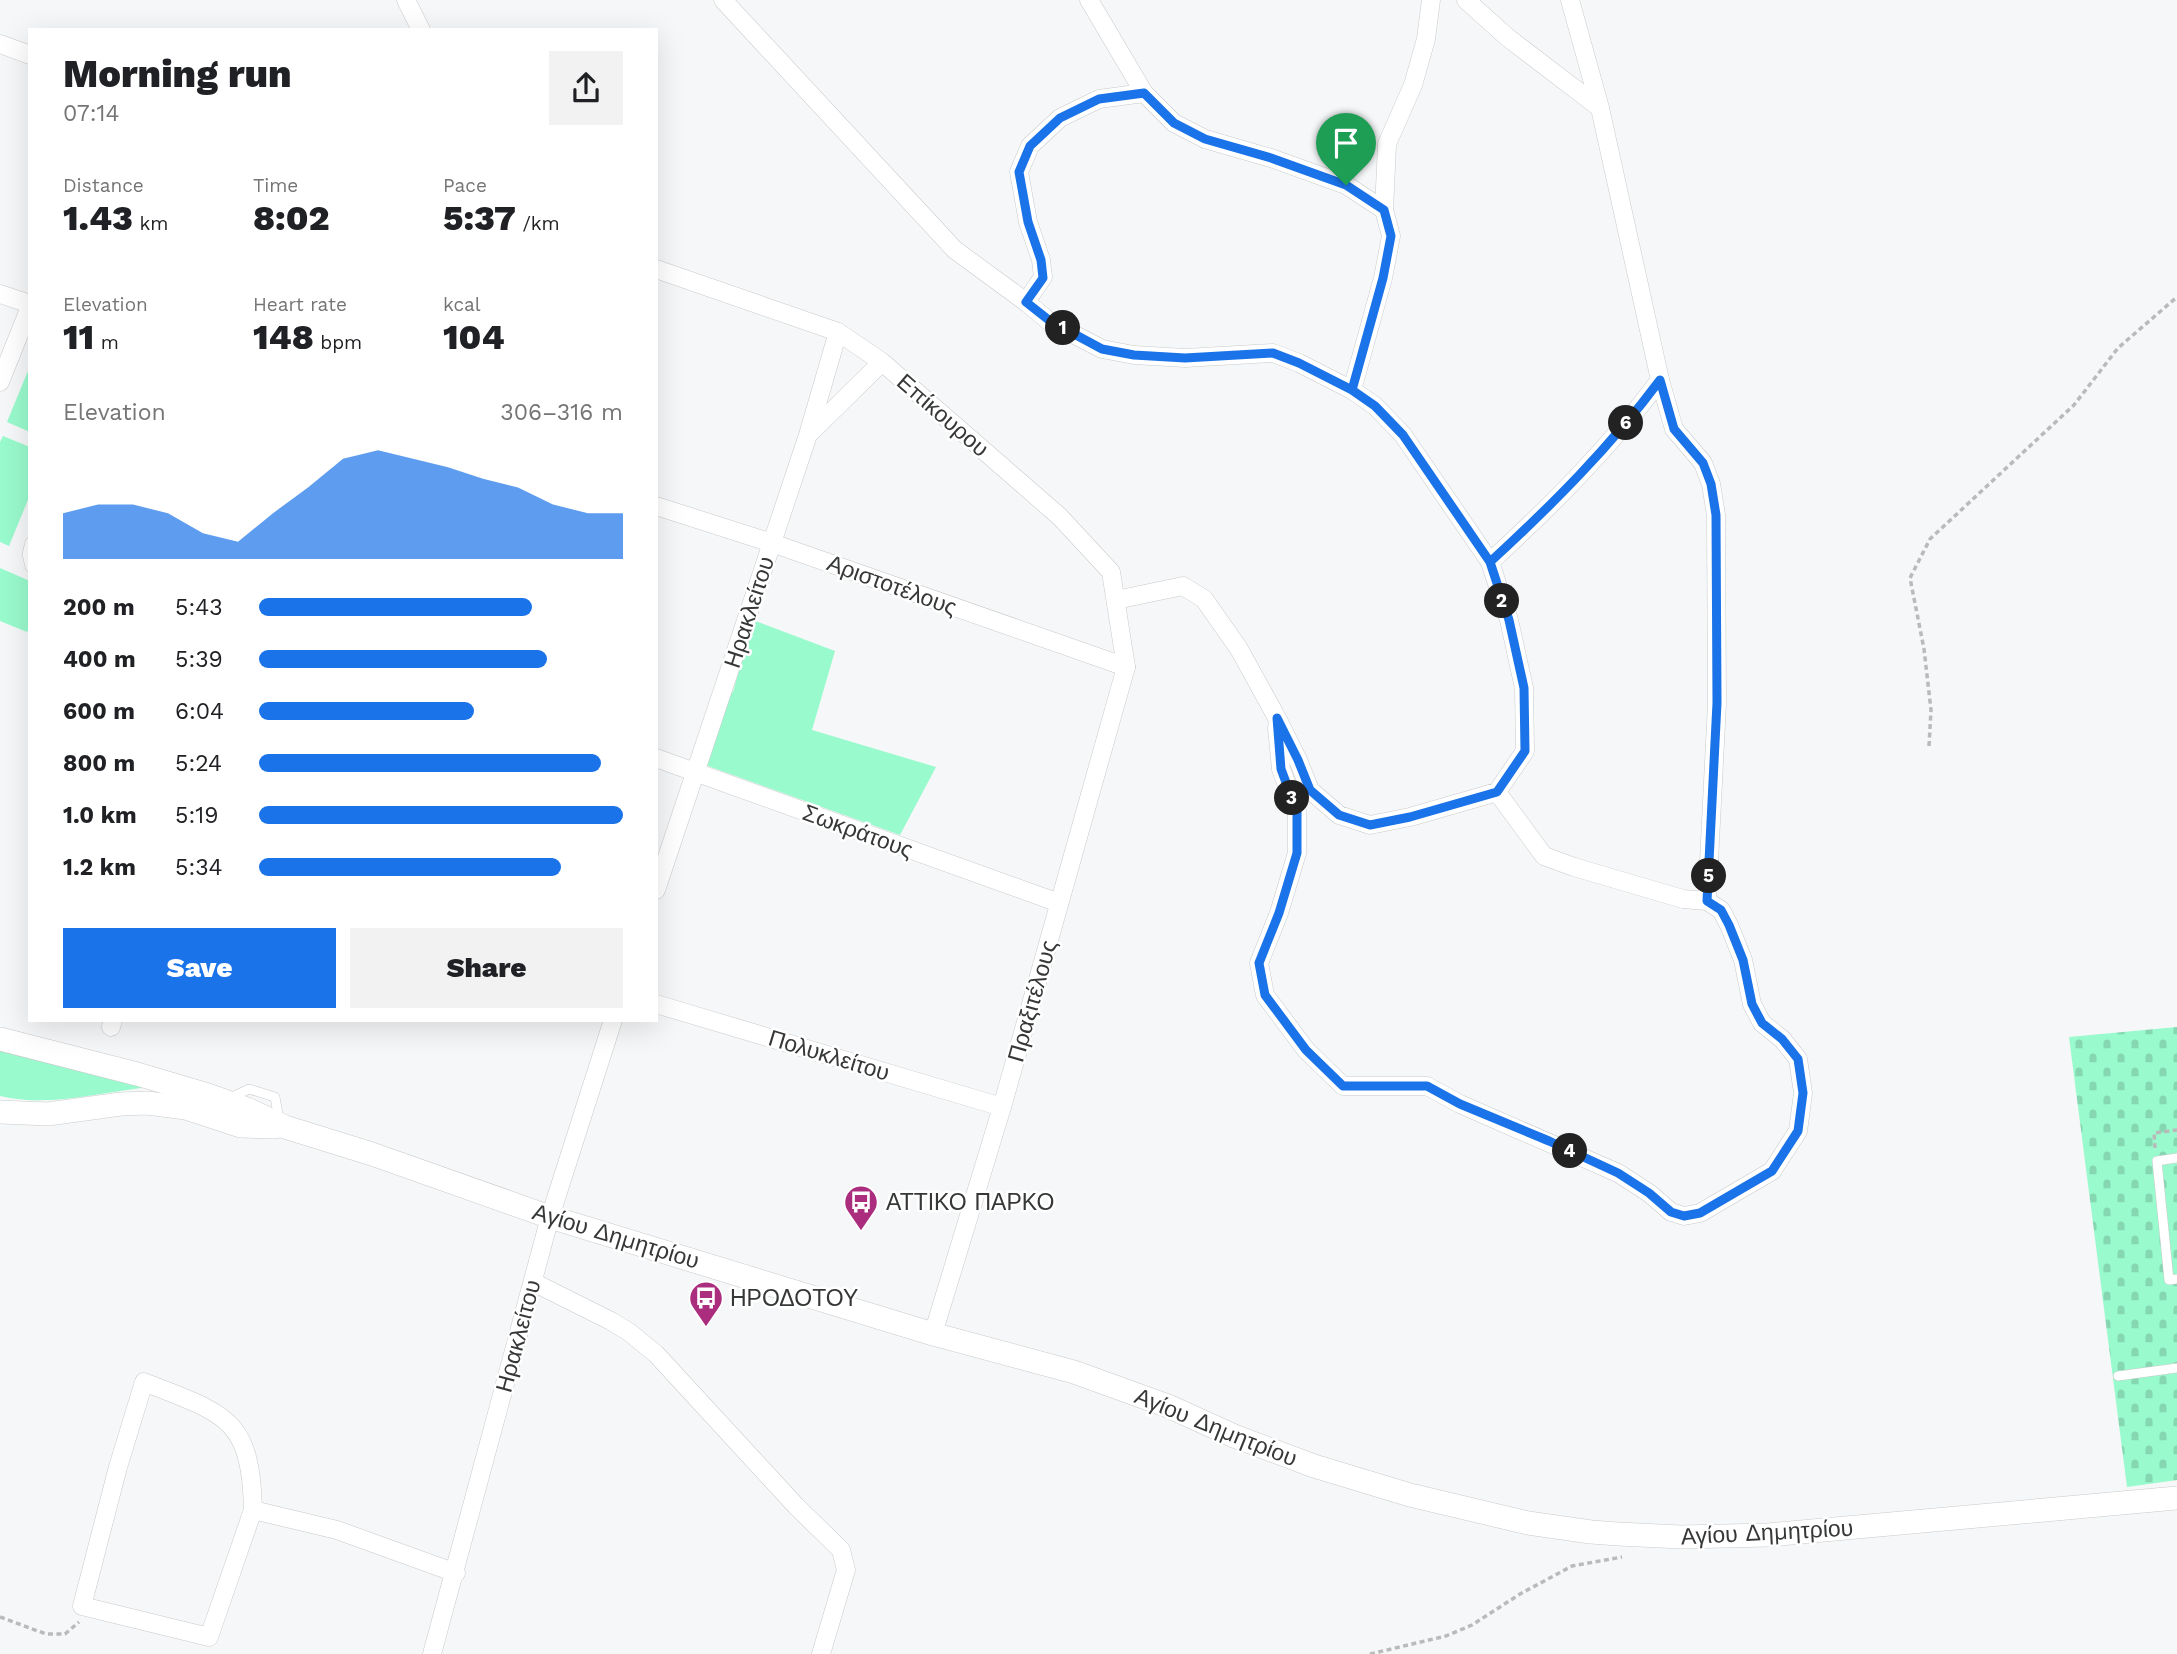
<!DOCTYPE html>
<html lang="en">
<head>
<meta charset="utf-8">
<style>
  :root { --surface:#fff; --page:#f2f2f2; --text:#202124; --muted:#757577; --accent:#1a73e8 }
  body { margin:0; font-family:"Work Sans",sans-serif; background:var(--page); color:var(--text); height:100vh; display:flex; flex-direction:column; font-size:26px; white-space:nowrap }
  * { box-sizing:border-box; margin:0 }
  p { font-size:23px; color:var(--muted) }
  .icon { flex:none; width:38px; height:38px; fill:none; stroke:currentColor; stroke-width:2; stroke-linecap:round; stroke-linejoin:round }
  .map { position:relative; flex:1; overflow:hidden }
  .details { position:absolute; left:28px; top:28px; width:630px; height:994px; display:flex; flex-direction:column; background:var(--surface); border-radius:0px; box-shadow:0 7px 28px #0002 }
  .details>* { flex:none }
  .pin { position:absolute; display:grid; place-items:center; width:60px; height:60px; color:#fff; margin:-72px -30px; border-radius:50% 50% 50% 0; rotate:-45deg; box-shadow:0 0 7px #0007 }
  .pin .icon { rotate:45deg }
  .km { position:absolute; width:35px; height:35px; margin:-18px; border-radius:50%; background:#222; color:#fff; font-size:19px; line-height:35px; text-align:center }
  .round { display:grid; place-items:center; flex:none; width:74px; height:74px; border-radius:0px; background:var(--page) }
  .head { display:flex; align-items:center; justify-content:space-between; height:119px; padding:0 35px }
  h1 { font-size:38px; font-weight:800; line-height:52px }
  .figures { display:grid; grid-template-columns:repeat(3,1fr); gap:10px; height:119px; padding:7px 35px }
  .figures div { display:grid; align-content:center }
  .figures b { font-size:35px; font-weight:800 }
  .figures small { font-size:19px; font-weight:400 }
  .figures p { font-size:19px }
  .chart { height:196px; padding:14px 35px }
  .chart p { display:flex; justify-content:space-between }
  .chart svg { width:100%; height:126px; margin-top:7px; fill:var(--accent); opacity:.7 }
  .action { display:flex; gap:14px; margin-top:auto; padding:14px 35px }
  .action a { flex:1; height:80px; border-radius:0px; background:var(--accent); color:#fff; font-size:28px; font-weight:800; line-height:80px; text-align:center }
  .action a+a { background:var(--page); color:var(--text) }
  ul { padding:0 35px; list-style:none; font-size:23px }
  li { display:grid; grid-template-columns:112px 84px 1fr; align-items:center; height:52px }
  li i { height:18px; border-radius:9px; background:var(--accent) }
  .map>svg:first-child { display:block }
  .grass { fill:#99facd }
  .cemetery { fill:url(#cemetery-stones) }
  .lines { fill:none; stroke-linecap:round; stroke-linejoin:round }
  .service-casing { stroke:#c9cacb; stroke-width:10 }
  .minor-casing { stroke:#c9cacb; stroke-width:19 }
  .tertiary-casing { stroke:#c9cacb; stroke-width:24 }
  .path { stroke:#b9baba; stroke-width:3.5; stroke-dasharray:5 3.5; stroke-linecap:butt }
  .service { stroke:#fff; stroke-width:9 }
  .minor { stroke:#fff; stroke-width:18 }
  .tertiary { stroke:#fff; stroke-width:23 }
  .route-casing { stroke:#fff; stroke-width:14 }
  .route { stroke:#1a73e8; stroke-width:9 }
  .labels { text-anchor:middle; stroke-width:5; stroke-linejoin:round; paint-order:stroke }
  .street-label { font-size:23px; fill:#363737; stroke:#fff }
  .poi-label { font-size:23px; fill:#363737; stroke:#fff; text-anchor:start }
</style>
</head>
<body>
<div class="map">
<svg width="2177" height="1654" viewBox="0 0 2177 1654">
  <defs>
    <pattern id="cemetery-stones" width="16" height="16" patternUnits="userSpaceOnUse" patternTransform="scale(1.75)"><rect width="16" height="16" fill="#99facd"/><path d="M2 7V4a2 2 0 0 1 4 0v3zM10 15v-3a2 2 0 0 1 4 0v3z" fill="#84d7b1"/></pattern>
  </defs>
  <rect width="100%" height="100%" fill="#f6f7f8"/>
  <g class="grass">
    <polygon points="30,366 30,432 7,422"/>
    <polygon points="3,436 30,447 30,495 9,546 0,542 0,442"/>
    <polygon points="0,568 30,581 30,625 27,632 0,621"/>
    <polygon points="753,620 835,651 812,730 936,767 900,835 694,761 715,685 733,692"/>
    <path d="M0,1050L149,1087C101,1092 49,1108 0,1096Z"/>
  </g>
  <polygon class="cemetery" points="2177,1027 2177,1480 2127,1487 2069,1037"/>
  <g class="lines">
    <g class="service-casing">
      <g id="service">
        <polyline points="30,542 27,554 30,567"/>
        <polyline points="228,1099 249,1089 275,1097 279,1120"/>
        <polyline points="2177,1158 2157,1161 2169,1280 2177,1279"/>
        <polyline points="2118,1376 2177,1368"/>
      </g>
    </g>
    <g class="minor-casing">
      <g id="minor">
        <polyline points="406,0 421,30"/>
        <polyline points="723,0 955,250 1026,302 1043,277 1041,260 1028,222 1019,172 1030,146 1060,118 1099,99 1144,93 1174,123 1205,139 1271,158 1346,185 1384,210 1391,236 1383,278 1352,390"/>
        <polyline points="1089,0 1144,93"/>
        <polyline points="1466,0 1507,37 1600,108"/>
        <polyline points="1570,0 1600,108 1660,380"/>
        <polyline points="0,44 30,55"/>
        <polyline points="1384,210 1387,144 1413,85 1426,39 1431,0"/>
        <polyline points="656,269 838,332 882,362 1060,517 1111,572 1126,667 1002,1107 933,1334"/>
        <polyline points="0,294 30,304"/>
        <polyline points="1026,302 1050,322 1102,349 1134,355 1185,358 1273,353 1299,363 1352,390 1375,406 1403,435 1490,562 1509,620 1524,688 1525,751 1497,792 1410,817 1370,825 1339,815 1310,790 1298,760 1277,718 1239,649 1204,599 1183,586 1116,600"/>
        <polyline points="0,382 30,307"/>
        <polyline points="811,432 882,362"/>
        <polyline points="656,506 772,543 1126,667"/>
        <path d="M1490,562C1552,505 1610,447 1660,380L1674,429L1703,463L1711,484L1716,515L1717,703L1707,901L1683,899L1574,867L1544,856L1497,792"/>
        <polyline points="1277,728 1281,769 1297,812 1297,853 1279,913 1259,963 1265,995 1306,1050 1343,1086 1427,1086 1460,1104 1618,1173 1649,1193 1671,1212 1684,1216 1700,1213 1772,1171 1798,1131 1803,1093 1798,1059 1782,1039 1762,1023 1752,1004 1743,960 1729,925 1721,910 1707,901"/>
        <polyline points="656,758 1059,903"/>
        <polyline points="656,890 808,435 838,332"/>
        <polyline points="656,1004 1002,1107"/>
        <polyline points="111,1027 113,1020"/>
        <polyline points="533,1282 611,1321 629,1332 656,1354 796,1506 841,1550 846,1570 821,1654"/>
        <path d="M253,1510L209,1637L82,1606L118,1467L144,1382C223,1414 251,1415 253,1510L337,1530L456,1573"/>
        <polyline points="432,1654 550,1217 613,1020"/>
      </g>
    </g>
    <g class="tertiary-casing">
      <g id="tertiary">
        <polyline points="0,1039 137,1074 208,1095 247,1109 285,1127 372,1154 550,1217 933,1334 1074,1372 1168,1406 1234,1436 1314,1466 1410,1495 1528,1523 1591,1532 1618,1534 1681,1537 1768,1535 2177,1498"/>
        <polyline points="0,1112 48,1114 121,1104 147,1103 186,1108 241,1126 275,1127"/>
      </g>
    </g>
    <g class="path">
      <polyline points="1929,746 1931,710 1924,649 1910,578 1930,539 2074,405 2118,348 2177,297"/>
      <polyline points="2155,1148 2154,1133 2177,1130"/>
      <polyline points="0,1617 46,1634 65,1634 79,1622"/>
      <polyline points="1370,1654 1446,1636 1472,1625 1520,1594 1572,1566 1622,1557"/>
    </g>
    <use href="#service" class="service"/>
    <use href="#minor" class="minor"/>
    <use href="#tertiary" class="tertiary"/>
  </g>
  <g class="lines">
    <g class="route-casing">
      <path id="route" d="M1346,185L1271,158L1205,139L1174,123L1144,93L1099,99L1060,118L1030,146L1019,172L1028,222L1041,260L1043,278L1026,302L1050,321L1102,349L1134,355L1185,358L1273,353L1299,363L1352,390L1375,406L1403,435L1490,562L1509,620L1524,688L1525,751L1497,792L1410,817L1370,825L1339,815L1310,790L1298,760L1277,718L1281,769L1297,812V853L1279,913L1259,963L1265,995L1306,1050L1343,1086H1427L1460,1104L1549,1141L1618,1173L1649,1193L1671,1212L1684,1216L1700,1213L1772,1171L1798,1131L1803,1093L1798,1059L1782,1039L1762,1023L1752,1004L1743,960L1729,925L1721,910L1707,901L1717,703L1716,515L1711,484L1703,463L1674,429L1660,380C1610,447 1552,505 1490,562L1403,435L1375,406L1352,390L1383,278L1391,236L1384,210L1346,185"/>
    </g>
    <use href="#route" class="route"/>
  </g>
  <defs>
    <g id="bus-pin" transform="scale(1.75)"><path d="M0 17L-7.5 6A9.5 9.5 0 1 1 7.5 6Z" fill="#ab2d7e" stroke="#fff"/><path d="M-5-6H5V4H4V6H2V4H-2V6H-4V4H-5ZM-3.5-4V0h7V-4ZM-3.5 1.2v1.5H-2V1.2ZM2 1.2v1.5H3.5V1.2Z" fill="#fff"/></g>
  </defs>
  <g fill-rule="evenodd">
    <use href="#bus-pin" x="861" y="1202"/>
    <use href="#bus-pin" x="706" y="1298"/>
  </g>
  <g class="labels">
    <g class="street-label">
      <text transform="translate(943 415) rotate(41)" y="8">Επίκουρου</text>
      <text transform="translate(892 585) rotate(20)" y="8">Αριστοτέλους</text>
      <text transform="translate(749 612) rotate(-72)" y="8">Ηρακλείτου</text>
      <text transform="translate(858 831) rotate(20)" y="8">Σωκράτους</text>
      <text transform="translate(1032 1001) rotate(-74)" y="8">Πραξιτέλους</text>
      <text transform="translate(829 1055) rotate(17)" y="8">Πολυκλείτου</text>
      <text transform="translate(616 1236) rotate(17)" y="8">Αγίου Δημητρίου</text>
      <text transform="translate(518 1336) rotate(-75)" y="8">Ηρακλείτου</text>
      <text transform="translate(1216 1427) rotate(22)" y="8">Αγίου Δημητρίου</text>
      <text transform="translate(1767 1532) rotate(-3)" y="8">Αγίου Δημητρίου</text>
    </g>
    <g class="poi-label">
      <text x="886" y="1210">ΑΤΤΙΚΟ ΠΑΡΚΟ</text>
      <text x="730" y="1306">ΗΡΟΔΟΤΟΥ</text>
    </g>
  </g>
</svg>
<div class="pin" style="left:1346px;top:185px;background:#1e9e55"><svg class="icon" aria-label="arrive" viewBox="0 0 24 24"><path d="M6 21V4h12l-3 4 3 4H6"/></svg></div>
<b class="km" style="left:1063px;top:328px">1</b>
<b class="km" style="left:1502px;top:601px">2</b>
<b class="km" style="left:1292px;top:798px">3</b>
<b class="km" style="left:1570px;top:1151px">4</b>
<b class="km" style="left:1709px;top:876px">5</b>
<b class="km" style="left:1626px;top:423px">6</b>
<section class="details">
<div class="head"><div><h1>Morning run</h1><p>07:14</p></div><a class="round"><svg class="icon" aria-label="share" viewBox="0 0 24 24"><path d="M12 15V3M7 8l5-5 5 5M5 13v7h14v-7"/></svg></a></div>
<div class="figures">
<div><p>Distance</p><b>1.43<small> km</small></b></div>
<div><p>Time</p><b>8:02</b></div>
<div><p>Pace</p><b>5:37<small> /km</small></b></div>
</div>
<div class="figures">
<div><p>Elevation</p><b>11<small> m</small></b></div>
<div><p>Heart rate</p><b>148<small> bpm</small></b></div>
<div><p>kcal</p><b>104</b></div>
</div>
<div class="chart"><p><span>Elevation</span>306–316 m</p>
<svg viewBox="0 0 160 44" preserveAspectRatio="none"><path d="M0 44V28L10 25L20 25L30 28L40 35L50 38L60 28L70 19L80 9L90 6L100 9L110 12L120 16L130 19L140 25L150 28L160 28V44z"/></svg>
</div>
<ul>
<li><b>200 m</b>5:43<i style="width:75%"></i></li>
<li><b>400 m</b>5:39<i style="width:79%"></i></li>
<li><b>600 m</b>6:04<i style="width:59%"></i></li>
<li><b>800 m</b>5:24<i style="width:94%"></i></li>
<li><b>1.0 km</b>5:19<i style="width:100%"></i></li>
<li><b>1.2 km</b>5:34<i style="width:83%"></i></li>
</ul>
<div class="action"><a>Save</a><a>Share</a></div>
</section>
</div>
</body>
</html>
